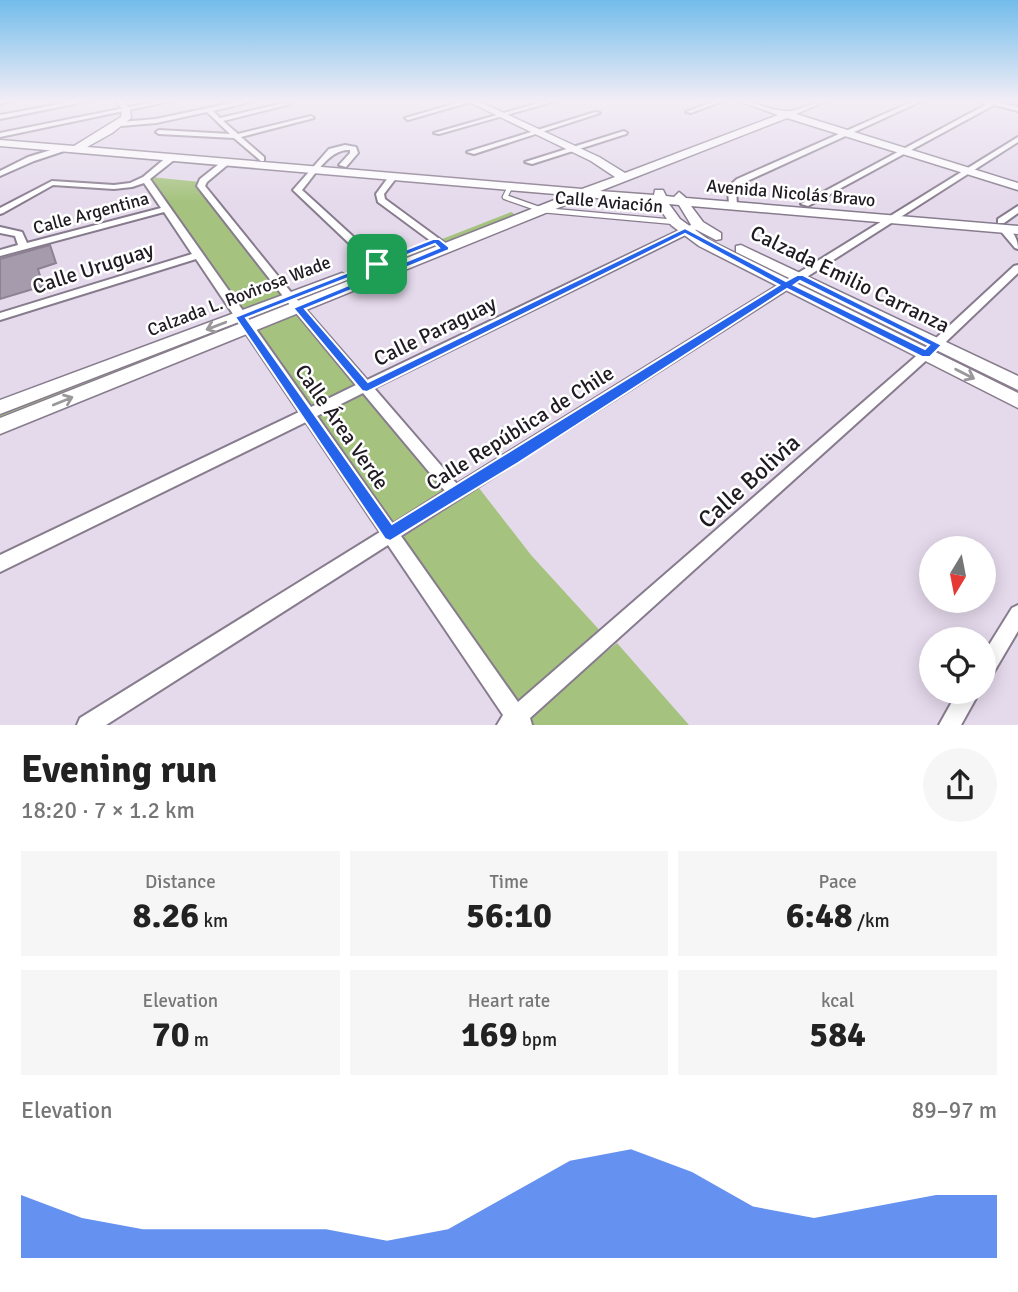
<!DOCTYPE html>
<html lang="en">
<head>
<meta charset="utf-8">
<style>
  :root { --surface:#fff; --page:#f6f6f6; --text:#222; --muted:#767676; --accent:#2563eb }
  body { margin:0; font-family:Signika,sans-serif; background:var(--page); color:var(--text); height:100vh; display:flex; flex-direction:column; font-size:26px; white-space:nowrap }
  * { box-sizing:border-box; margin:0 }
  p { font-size:23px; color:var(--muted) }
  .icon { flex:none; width:38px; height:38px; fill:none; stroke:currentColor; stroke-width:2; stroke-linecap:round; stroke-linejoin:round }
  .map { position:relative; height:725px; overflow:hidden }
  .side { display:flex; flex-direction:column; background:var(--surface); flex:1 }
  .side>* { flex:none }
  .needle { width:46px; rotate:190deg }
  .fabs { position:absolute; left:919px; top:536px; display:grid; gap:14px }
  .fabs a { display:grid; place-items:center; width:77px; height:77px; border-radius:50%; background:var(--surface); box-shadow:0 4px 18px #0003; font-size:35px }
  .pin { position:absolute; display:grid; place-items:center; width:60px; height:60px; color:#fff; margin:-30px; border-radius:14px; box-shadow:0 4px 10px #0006 }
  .round { display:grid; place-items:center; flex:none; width:74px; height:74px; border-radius:37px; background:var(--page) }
  .overview { display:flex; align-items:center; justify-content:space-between; height:119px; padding:0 21px }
  h1 { font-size:38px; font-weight:800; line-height:52px }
  .stats { display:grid; grid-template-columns:repeat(3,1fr); gap:10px; height:119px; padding:7px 21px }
  .stats div { display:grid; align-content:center; border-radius:0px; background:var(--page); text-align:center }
  .stats b { font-size:35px; font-weight:800 }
  .stats small { font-size:19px; font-weight:400 }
  .stats p { font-size:19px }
  .chart { height:196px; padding:14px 21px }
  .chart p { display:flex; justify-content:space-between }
  .chart svg { width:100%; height:126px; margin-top:7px; fill:var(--accent); opacity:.7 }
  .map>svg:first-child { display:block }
  .green { fill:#a5c37e }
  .building { fill:#a59bac; stroke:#8d8293; stroke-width:2 }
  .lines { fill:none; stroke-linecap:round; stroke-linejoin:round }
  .lane-casing { stroke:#877c8d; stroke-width:7 }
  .street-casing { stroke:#877c8d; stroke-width:4 }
  .secondary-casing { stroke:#877c8d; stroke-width:3 }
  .lane { stroke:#fff; stroke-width:4.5 }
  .street { fill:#fff; fill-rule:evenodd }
  .secondary { fill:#fff; fill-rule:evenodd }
  .oneway { stroke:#9b989c }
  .route { fill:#2563eb; stroke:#fff; stroke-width:2; fill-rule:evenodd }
  .labels { text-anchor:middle; stroke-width:5; stroke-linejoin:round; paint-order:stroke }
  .far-street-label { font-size:18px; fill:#201b22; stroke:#fff }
  .street-label { font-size:21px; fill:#201b22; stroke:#fff }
  .near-street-label { font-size:24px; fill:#201b22; stroke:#fff }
</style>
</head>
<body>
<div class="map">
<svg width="1018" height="725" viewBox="0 0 1018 725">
  <rect width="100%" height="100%" fill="#e5daec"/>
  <g class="green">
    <polygon points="150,177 201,182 290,297 240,317 146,179"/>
    <polygon points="511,212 521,218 306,304 299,295"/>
    <polygon points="298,309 455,493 390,533 249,328"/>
    <polygon points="239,318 245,327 0,424 0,408"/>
    <polygon points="479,488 531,555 604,635 517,711 397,541"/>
    <polygon points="617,643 689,725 528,725 524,719"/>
  </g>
  <polygon class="building" points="50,245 56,263 38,269 43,286 0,299 0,259"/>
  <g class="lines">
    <g class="lane-casing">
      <polyline id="lane" points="510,187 505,197 542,210 675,222"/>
    </g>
    <g class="street-casing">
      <g id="street">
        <polygon points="0,100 13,100 0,104"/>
        <polygon points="81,100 94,100 0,119 0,115"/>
        <polygon points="164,100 176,100 0,137 0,133"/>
        <polygon points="246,100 258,100 213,111 220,118 288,102 291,104 223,121 238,134 311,116 314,118 241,137 264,157 264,161 261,161 234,138 159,134 156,132 159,130 230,134 207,112 156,123 121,126 118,124 121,122 156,119"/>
        <polygon points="467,100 477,100 408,120 405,118"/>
        <polygon points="549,100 559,100 439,134 434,133"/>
        <polygon points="717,100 726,100 691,113 686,112"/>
        <polygon points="916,100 924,100 743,183 736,188 737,206 733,209 729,206 728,187 737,179"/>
        <polygon points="976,100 1002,100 999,103 1018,107 1018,111 994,105 808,206 801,204 987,104"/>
        <polygon points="595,112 600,113 474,154 467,152"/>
        <polygon points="624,131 627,133 626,134 532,164 525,162"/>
        <path d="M1018,137V142L401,536L518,702L922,351L1014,266L1018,265V273L930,357L530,718L532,725H497L503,715L388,545L106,725H77L80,718L380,532L306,422L0,572V555L299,412L196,259L0,320V313L192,254L164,212L0,256V250L18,245L15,236L0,233V227L22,232L27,243L161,208L144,183L132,187L114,189L53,185L3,213L0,214V208L52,181L114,185L130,183L143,177L168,156H174V160L150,179L311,407L356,385L286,300L197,186L200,179L224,160L231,162L207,182L205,186L294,296L367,380L695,223H701V227L374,388L457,484ZM363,393L445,491L393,524L317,416Z"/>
        <path d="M345,145L356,147L358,153L346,167L339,165L350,153V150C330,148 314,176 302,190L381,262V266H373L293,190L329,149Z"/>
        <polygon points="64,146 68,148 67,150 34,161 0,176 0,171 28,157"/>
        <polygon points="390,175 397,177 384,194 385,199 449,246 449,250 443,250 378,202 376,194"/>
        <polygon points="1018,206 1018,213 1004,223 998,223 998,219"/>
        <path d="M1004,226C1013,230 1018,239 1018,249L1015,248L999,229Z"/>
        <polygon points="1018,605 1018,631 991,677 984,680 984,653 1012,608"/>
        <polygon points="958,691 980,691 961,725 939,725"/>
      </g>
    </g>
    <g class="secondary-casing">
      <g id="secondary">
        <path d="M115,100H124L130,109L131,118L112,133L87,147L582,189L615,177L591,161L465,100H476L599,157L625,173L778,115L736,100C753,100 769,111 786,111C800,112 814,100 829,100L796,114L1018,183V190L787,118L600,191L654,195L655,190H663L666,196L674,197L679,192L686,198L1018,226V234L691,206L703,222L721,233V239L716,240L693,228L679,205L669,204L680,219L709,240L1018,393V408L699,246L671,225L656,203L585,197L0,434V418L567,195L0,146V140L74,146L121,117L122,109Z"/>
        <polygon points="741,245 1018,376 1018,390 736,252 736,246"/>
        <polygon points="342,273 349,277 347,280 0,414 0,400"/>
      </g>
    </g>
    <use href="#lane" class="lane"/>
    <use href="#street" class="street"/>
    <use href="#secondary" class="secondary"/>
  </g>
  <defs><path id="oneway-shaft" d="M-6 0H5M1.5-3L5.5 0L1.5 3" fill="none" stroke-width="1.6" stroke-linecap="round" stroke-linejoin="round" transform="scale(1.75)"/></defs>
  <g class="oneway">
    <use href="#oneway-shaft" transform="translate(216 326) rotate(159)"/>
    <use href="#oneway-shaft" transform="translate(965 374) rotate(27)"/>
    <use href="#oneway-shaft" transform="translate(63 401) rotate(-22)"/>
  </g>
  <linearGradient id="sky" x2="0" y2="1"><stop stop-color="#72bceb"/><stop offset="0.5" stop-color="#f3eef6"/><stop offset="1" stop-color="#f3eef6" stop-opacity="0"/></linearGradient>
  <rect width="1018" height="202" fill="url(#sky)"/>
  <path class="route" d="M685,228L786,281L797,275H803L942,345L930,357H922L787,289L518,463L390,541L385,539L235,317L433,239H439L449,247V250L305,309L368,382ZM685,234L779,285L392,524L246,318L435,244L439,248L293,308L362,391L367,392ZM800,281L929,345L925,349L794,285Z"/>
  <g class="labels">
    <g class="far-street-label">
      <text transform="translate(791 193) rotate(5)" y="6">Avenida Nicolás Bravo</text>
      <text transform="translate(609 202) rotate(5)" y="6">Calle Aviación</text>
      <text transform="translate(91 213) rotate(-15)" y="6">Calle Argentina</text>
      <text transform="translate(239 296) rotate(-21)" y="6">Calzada L. Rovirosa Wade</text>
    </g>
    <g class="street-label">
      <text transform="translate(93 268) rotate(-18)" y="7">Calle Uruguay</text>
      <text transform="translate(850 279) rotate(26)" y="7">Calzada Emilio Carranza</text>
      <text transform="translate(435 331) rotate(-26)" y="7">Calle Paraguay</text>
      <text transform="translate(342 427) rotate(55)" y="7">Calle Área Verde</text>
      <text transform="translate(520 428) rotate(-32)" y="7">Calle República de Chile</text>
    </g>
    <g class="near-street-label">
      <text transform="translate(749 481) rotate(-42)" y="8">Calle Bolivia</text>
    </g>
  </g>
</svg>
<div class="fabs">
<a><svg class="needle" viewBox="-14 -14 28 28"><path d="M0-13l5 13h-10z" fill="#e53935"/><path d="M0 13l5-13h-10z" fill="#767676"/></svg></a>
<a><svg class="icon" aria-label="locate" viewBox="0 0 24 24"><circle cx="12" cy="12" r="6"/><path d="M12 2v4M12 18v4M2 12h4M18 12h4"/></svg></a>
</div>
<div class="pin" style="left:377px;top:264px;background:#1e9e55"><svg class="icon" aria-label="arrive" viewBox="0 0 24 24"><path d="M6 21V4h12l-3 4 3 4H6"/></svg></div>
</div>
<section class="side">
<div class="overview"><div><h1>Evening run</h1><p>18:20 · 7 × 1.2 km</p></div><a class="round"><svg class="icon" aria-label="share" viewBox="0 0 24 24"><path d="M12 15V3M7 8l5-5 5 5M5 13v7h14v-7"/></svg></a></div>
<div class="stats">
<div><p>Distance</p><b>8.26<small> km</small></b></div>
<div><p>Time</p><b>56:10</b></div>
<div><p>Pace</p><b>6:48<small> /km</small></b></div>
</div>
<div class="stats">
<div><p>Elevation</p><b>70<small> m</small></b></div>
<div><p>Heart rate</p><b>169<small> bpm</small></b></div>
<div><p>kcal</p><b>584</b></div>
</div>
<div class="chart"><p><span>Elevation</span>89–97 m</p>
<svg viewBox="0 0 160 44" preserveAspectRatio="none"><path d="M0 44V22L10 30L20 34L30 34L40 34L50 34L60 38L70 34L80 22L90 10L100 6L110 14L120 26L130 30L140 26L150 22L160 22V44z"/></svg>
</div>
</section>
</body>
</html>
